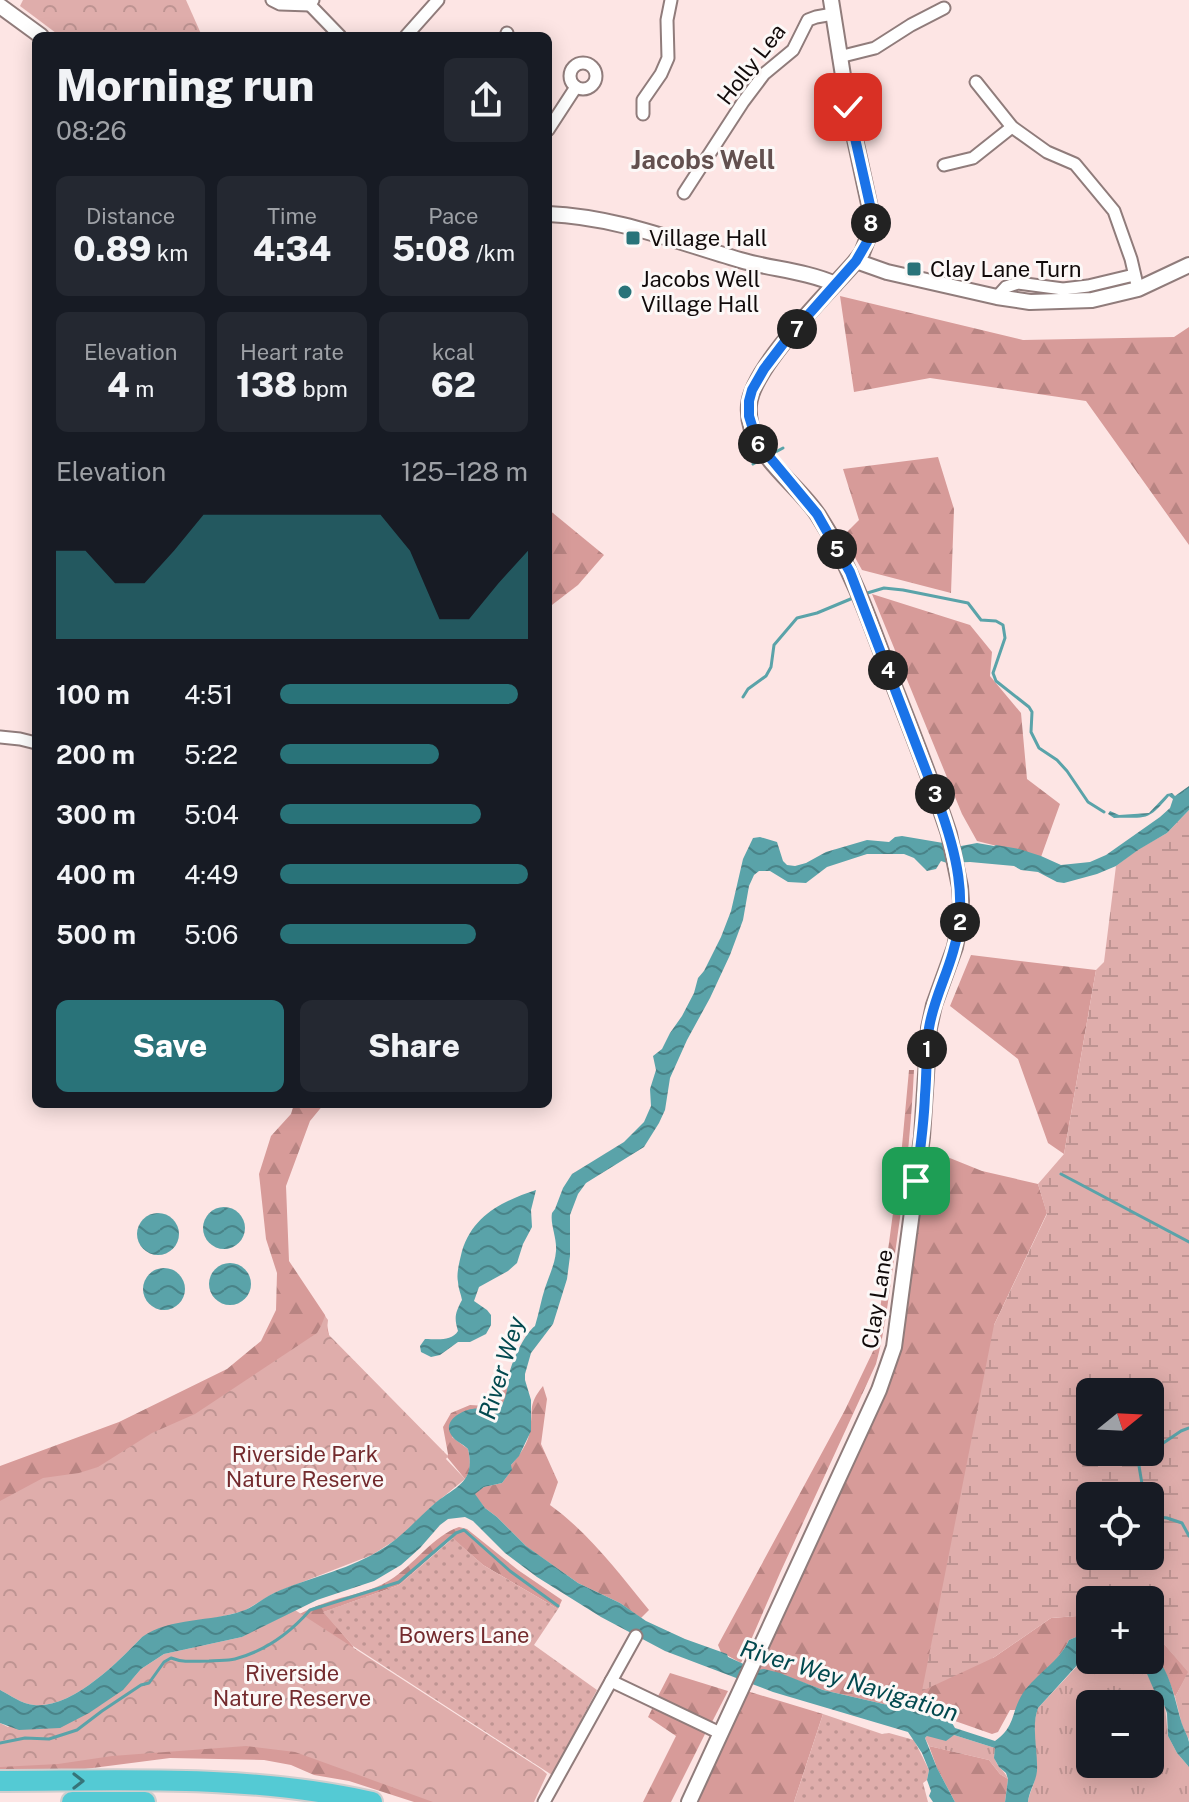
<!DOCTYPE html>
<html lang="en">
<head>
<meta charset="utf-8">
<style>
  :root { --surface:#171b24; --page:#242831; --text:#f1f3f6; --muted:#9ea1a6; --accent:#297379 }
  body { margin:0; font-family:"Public Sans",sans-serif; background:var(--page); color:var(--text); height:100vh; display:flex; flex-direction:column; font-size:30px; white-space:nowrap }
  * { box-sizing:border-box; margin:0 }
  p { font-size:26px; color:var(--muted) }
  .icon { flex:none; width:44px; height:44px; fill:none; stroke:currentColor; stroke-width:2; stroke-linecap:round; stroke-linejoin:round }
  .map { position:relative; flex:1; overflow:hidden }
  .details { position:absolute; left:32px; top:32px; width:520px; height:1076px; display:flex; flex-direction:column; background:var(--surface); border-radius:12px; box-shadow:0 4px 20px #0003 }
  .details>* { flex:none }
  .needle { width:52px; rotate:72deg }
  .fabs { position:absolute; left:1076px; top:1378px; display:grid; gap:16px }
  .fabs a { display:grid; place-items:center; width:88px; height:88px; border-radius:12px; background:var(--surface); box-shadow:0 4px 20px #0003; font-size:40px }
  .pin { position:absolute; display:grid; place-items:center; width:68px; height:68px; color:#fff; margin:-34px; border-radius:16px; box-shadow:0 4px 12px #0006 }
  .km { position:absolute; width:40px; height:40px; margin:-20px; border-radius:50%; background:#222; color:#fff; font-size:22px; line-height:40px; text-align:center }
  .round { display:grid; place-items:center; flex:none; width:84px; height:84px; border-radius:12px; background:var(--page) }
  .overview { display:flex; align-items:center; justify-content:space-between; height:136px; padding:0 24px }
  h1 { font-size:44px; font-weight:800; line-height:60px }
  .stats { display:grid; grid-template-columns:repeat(3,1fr); gap:12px; height:136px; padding:8px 24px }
  .stats div { display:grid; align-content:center; border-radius:12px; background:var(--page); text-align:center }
  .stats b { font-size:34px; font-weight:800 }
  .stats small { font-size:22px; font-weight:400 }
  .stats p { font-size:22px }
  .chart { height:224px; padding:16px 24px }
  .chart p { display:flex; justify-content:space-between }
  .chart svg { width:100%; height:144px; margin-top:8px; fill:var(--accent); opacity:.7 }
  .cta { display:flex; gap:16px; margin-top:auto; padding:16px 24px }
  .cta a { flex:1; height:92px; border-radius:12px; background:var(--accent); color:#fff; font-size:32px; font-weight:800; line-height:92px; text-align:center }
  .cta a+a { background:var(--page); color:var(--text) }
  ul { padding:0 24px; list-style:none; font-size:26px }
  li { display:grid; grid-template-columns:128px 96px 1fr; align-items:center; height:60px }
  li i { height:20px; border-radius:10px; background:var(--accent) }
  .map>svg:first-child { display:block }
  .grass { fill:url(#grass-tufts); fill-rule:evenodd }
  .forest { fill:url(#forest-firs) }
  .wetland { fill:url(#wetland-marsh); fill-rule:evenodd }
  .park { fill:url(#park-crowns) }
  .garden { fill:url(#garden-dots) }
  .water { fill:url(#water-waves) }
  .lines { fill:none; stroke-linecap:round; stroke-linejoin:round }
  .stream { stroke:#5aa3a9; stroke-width:3 }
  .street-casing { stroke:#907c7b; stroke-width:15 }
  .secondary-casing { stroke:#907c7b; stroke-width:18 }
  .highway-casing { stroke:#cfcece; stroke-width:24 }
  .street { stroke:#fff; stroke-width:11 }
  .secondary { stroke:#fff; stroke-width:14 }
  .highway { stroke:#54cad4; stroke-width:20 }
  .oneway { stroke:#367479 }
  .route-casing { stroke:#fff; stroke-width:16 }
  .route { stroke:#1a73e8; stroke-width:10 }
  .poi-dot { fill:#297379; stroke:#fcf8f7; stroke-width:3 }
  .labels { text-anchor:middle; stroke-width:6; stroke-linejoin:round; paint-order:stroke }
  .street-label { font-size:22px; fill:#110a0a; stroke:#fcf8f7 }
  .poi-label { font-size:22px; fill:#110a0a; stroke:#fcf8f7; text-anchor:start }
  .park-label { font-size:22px; fill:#732a2d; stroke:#fcf8f7 }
  .water-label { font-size:24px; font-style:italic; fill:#03494f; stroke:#fcf8f7 }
  .quarter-label { font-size:26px; font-weight:bold; fill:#63504f; stroke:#fcf8f7 }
</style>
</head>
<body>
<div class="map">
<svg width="1189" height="1802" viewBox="0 0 1189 1802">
  <defs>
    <pattern id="grass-tufts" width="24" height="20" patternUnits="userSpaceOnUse" patternTransform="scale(2)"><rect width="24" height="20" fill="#dfadab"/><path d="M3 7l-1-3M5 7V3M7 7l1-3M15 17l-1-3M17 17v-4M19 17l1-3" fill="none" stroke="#be9492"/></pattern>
    <pattern id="forest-firs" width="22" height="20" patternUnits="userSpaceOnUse" patternTransform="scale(2)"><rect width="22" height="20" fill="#d79b99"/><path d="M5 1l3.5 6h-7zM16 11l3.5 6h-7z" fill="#b88482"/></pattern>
    <pattern id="wetland-marsh" width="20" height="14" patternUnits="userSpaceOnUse" patternTransform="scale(2)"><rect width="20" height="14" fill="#dfadab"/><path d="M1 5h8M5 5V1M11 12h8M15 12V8" fill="none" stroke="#be9492"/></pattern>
    <pattern id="park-crowns" width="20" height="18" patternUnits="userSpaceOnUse" patternTransform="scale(2)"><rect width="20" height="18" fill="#dfadab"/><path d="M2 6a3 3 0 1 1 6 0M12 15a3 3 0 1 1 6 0" fill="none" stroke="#be9492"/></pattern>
    <pattern id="garden-dots" width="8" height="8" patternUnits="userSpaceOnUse" patternTransform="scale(2)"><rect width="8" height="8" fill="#dfadab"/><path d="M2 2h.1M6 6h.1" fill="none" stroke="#be9492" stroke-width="1.8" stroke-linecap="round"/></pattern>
    <pattern id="water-waves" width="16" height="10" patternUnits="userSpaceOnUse" patternTransform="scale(2)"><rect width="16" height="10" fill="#5aa3a9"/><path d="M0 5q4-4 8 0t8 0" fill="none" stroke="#498388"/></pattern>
  </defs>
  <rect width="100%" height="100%" fill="#fde5e4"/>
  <g class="grass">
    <path d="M1090,1656V1660H1131L1147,1674L1165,1707L1168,1736L1177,1753L1189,1767V1802H1028C1029,1793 1034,1786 1035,1778C1039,1754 1030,1728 1038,1708L1081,1662ZM1090,1704H1150V1764H1090Z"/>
    <path d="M954,1735L995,1748C995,1752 994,1755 995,1758C996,1767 1005,1770 1008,1779L1000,1774L989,1760L929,1746L925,1738L927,1736Z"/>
  </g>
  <g class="forest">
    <polygon points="840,296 1023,340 1174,337 1189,327 1189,545 1086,401 930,378 854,392"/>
    <polygon points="938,457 954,509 951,593 862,570 843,536 859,520 843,469"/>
    <polygon points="548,509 604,555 578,585 548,608"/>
    <polygon points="872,594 970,625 992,652 990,676 1021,713 1027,779 1060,804 1041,857 977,841 962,814"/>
    <polygon points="971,955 1096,970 1064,1154 1048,1143 1018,1059 950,1006"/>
    <path d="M909,1070H914C911,1136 903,1201 893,1267C888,1300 885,1332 876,1364L780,1573L741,1663L721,1652L718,1645L845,1410L875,1347L902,1146Z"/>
    <polygon points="294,1104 324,1104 310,1121 286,1186 289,1261 325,1315 329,1335 182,1428 0,1514 0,1466 119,1422 227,1369 261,1341 276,1310 277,1273 266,1239 259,1174 271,1136 291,1114"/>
    <path d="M925,1148L982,1171L1038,1184L1047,1213L994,1325L993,1658L1051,1618L1090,1615V1631L1069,1640C1055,1669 1029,1678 1016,1710H1010L998,1732L992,1734L955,1721L952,1723L918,1712L823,1690L780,1674L757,1670L888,1382Z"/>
    <path d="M509,1375C510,1417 483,1420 452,1437L468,1449C470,1459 472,1470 465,1479L447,1457L448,1454L443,1427L451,1413L470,1405L487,1406Z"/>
    <path d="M543,1386L547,1399L541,1444L558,1482L550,1505C589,1533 618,1572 649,1610L641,1618L620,1603L578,1583L527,1547L497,1517L485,1508L474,1494L484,1487L502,1483L511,1471V1465C519,1456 529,1442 530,1430C534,1408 527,1406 543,1386Z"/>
    <path d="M459,1527L467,1529L518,1570L562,1600L558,1609L483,1565L452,1538L399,1585L324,1612L353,1646L355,1657L302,1736L471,1802H414L349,1781L314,1775L291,1765L264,1760L170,1758L85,1769L0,1771V1730L290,1619C301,1613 313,1607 325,1603C346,1595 369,1593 390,1580C413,1566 434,1535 459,1527Z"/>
    <path d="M1150,1628L1189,1672L1175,1697C1169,1680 1163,1662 1150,1650Z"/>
    <polygon points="670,1673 728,1691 712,1722 657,1698"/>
    <polygon points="747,1691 823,1714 794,1802 696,1802"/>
    <polygon points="654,1705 706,1732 671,1802 643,1802 676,1736 648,1717"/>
    <polygon points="929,1746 989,1760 1000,1774 1008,1779 1005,1802 955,1802 937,1768"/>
  </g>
  <path class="wetland" d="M1189,810V1740L1182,1725L1175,1697L1188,1672L1150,1628V1600H1090V1615L1051,1618L993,1658L922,1691L994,1325L1047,1214L1038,1184L1064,1154L1096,970L1104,962L1116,866L1137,850L1167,833ZM1090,1392H1150V1452H1090ZM1090,1496H1150V1556H1090Z"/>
  <g class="park">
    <polygon points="23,0 186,0 202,36 60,36 20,6"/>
    <path d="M325,1316L328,1320L327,1330L329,1335L448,1456L446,1459L465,1479L432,1506L403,1535L372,1555L274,1593L244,1611L211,1619L168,1626L142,1637C118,1662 72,1709 34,1705C22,1704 10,1695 0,1690V1501L43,1478L79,1473L98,1467L152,1433L195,1414L317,1333L321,1326Z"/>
    <polygon points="295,1610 541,1769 547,1774 534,1802 433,1802 295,1752 246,1746 112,1756 58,1764 0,1767 0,1723 8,1727 60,1728 123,1690 141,1669 164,1654 242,1637"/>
  </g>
  <g class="garden">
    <polygon points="453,1538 483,1565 558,1609 534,1645 597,1690 552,1775 353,1646 323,1612 399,1585"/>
    <polygon points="823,1714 882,1734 889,1733 914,1740 929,1770 927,1780 923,1783 928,1802 794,1802"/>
  </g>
  <g class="water">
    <path d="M1189,786V810L1167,833L1138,850L1116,866L1097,874L1064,883L1057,882L1038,872L1021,870L1014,866L970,862L947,863L941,861L936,869L927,871L914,858L904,854H867L827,867L806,883L788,882L770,871H759L754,875L749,886L743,920L730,955L710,998L687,1040L670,1078L665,1110L659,1123L644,1147L586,1183L578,1194L570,1215V1256L567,1279L553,1324L531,1353L525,1374V1380L531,1400V1431L519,1456L511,1465L512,1470L502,1483L484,1487L475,1494L485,1508L497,1517L526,1546L578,1583L620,1603L646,1621L685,1639L727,1654L728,1657L757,1670L764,1669L780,1673L823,1690L918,1712L952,1723L955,1728L995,1741C1016,1727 1011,1711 1023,1693C1037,1673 1059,1662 1069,1640L1090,1631V1656L1080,1662L1038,1708C1031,1727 1038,1750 1037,1771C1036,1782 1029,1791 1028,1802H1005L1008,1779L1006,1773L999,1767L994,1758L995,1748L954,1735L946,1741L927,1736L925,1738L937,1768L955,1802H933L929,1796L931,1791L927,1780L929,1770L922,1753L908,1732L773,1692L665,1651L601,1617L537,1577L505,1553L473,1521L465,1517L448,1519L440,1525L420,1548L401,1565L374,1581L317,1600L242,1637L164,1654L141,1669L123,1690L89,1713L60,1728L19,1730L0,1723V1690C10,1695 22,1704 34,1705C72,1709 118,1662 142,1637C171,1617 211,1622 242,1611C254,1607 263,1598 274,1593C307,1578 345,1571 377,1552C399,1540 414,1522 433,1505C455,1486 476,1484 468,1449C463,1444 455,1441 452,1436C438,1418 475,1402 486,1411C488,1412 488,1415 489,1417H491C505,1407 507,1393 509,1377C510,1364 525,1333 535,1326C539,1313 541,1300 545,1288C549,1276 555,1264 556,1251C557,1237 550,1225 552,1213L555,1209L563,1188L572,1174L624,1142L644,1122L651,1106L650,1089L656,1070L653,1056L662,1049L670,1033L682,1016L694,993L698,978L704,971L721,937L731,911L743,859L753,838L760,837L777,842L783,861L787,865L795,866L806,863L826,852L867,840L889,842L895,837L902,836L961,846L977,843L994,846L996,845L1019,849L1041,856L1061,865L1090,862L1106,855L1160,817L1170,808L1173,799L1169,796C1147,822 1147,817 1114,818L1108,814L1110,811L1119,815L1149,813L1167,794L1172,793L1175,796Z"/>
    <path d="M536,1190L531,1210L532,1227L523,1244L517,1263L508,1271L479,1287L474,1301L487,1310L491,1315V1325L486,1334L470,1342H458L440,1355L431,1357L421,1352L420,1346L425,1339C436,1339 451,1342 458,1331C454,1318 455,1313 462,1300C461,1294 458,1288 458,1282C456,1273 460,1260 462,1251C473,1215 503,1201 536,1190Z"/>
    <circle cx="224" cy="1228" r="21"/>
    <circle cx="158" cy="1234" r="21"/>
    <circle cx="230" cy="1284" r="21"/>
    <circle cx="164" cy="1289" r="21"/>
    <path d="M1150,1650C1171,1670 1174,1698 1182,1724C1184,1730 1188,1736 1189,1742C1189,1750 1189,1759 1189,1767L1177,1753L1168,1736L1167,1713L1161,1697L1154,1690L1147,1674L1131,1660H1150Z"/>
  </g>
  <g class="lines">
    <g class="stream">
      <polyline points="770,455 783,448"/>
      <polyline points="753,464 764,458"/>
      <polyline points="864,594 884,588 903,590 968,603 981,620 996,621 1003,625 1005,638 993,673 996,681 1029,707 1032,712 1031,732 1039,748 1057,760 1067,771 1088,802 1104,812"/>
      <polyline points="743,697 748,689 766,676 771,667 774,645 797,618 817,613 853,598"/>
      <polyline points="1061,1174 1189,1242"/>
      <polyline points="1150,1452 1181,1431 1189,1428"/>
      <polyline points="1144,1496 1139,1466 1150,1452"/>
      <polyline points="1150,1511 1152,1516 1167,1518 1182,1523 1189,1536"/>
      <path d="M0,1743L25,1738L49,1739L77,1730L102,1711L141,1685L149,1683L164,1662L171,1658C184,1663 195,1661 209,1661C218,1660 227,1661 235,1659C265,1651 290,1633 310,1610L399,1582L456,1533L464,1530L510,1571L558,1606"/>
    </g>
    <g class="street-casing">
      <g id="street">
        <polyline points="272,0 280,4 310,5"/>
        <polyline points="313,0 310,5 340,36"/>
        <polyline points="406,36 438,0"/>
        <polyline points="506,36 507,33"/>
        <polyline points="839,57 875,48 911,25 944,8"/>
        <circle cx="583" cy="76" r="13"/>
        <polyline points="976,82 1012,127 1047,152 1075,164 1114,211 1131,259 1138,289"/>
        <polyline points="643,114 643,100 661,74 668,58 667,20 671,0"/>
        <polyline points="548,130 576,87"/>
        <polyline points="944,165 973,158 1012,127"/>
        <polyline points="684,193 743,102 764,74 793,50 808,20 816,17 833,14"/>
        <polyline points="997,297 1006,287 1018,283 1063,289 1088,286 1134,275"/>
        <polyline points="0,737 20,739 36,743"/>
        <polyline points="611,1681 720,1733"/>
        <polyline points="544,1802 636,1636"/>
      </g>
    </g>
    <g class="secondary-casing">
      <g id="secondary">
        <polyline points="0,6 41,36"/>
        <path d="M548,214C617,217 674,241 740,260C771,269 806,271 835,284"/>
        <polyline points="856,261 887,272 997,297 1030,302 1092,300 1138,289 1189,265"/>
        <path d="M689,1802L862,1427L879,1390L894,1347L922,1137L929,1028L934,1005L955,947L959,927L961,901L960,887L949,834C932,782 912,732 892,681C871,624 851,566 818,515C795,480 745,452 749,405C752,367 829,292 856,261L862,253L870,232L871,213L848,107L831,0"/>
      </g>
    </g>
    <g class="highway-casing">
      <g id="highway">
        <path d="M0,1781C124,1781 250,1774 372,1802"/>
        <polyline points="72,1802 145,1802"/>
      </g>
    </g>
    <use href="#street" class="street"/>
    <use href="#secondary" class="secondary"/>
    <use href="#highway" class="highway"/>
  </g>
  <defs><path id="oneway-chevron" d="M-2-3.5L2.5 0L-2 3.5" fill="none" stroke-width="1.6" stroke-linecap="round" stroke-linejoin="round" transform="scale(2)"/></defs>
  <use class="oneway" href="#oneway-chevron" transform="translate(78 1781)"/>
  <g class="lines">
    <g class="route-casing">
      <path id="route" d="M848,107L870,205L871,226L867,242L856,261L786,340L764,369L752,390L749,401V416L757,442L817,514L850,572L938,802C956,851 969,901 953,952C946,977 933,1002 929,1028C926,1050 927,1073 925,1095C924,1124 920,1152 916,1181"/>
    </g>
    <use href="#route" class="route"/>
  </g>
  <g class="poi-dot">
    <rect x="625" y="230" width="16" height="16" rx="4"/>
    <rect x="906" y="261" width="16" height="16" rx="4"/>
    <circle cx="625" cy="292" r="8"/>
  </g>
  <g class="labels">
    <g class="street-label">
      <text transform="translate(751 64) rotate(-52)" y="8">Holly Lea</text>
      <text transform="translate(877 1299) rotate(-81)" y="8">Clay Lane</text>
    </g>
    <g class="poi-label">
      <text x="649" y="246">Village Hall</text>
      <text x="930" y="277">Clay Lane Turn</text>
      <text x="641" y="287">Jacobs Well<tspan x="641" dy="25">Village Hall</tspan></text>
    </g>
    <g class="park-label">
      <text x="305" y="1462">Riverside Park<tspan x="305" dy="25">Nature Reserve</tspan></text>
      <text x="464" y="1643">Bowers Lane</text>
      <text x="292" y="1681">Riverside<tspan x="292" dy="25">Nature Reserve</tspan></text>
    </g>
    <g class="water-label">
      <text transform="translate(502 1368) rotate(-73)" y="8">River Wey</text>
      <text transform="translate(849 1681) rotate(17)" y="8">River Wey Navigation</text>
    </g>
    <g class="quarter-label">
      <text x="703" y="169">Jacobs Well</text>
    </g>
  </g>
</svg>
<div class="fabs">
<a><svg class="needle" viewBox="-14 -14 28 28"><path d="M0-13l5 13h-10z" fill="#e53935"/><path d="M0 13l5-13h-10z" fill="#9ea1a6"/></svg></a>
<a><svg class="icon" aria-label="locate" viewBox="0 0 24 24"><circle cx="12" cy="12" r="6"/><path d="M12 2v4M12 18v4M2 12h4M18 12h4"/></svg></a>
<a>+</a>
<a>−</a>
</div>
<div class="pin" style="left:916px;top:1181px;background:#1e9e55"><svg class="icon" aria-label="arrive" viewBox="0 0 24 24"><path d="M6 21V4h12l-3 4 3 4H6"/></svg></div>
<div class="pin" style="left:848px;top:107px;background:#d93025"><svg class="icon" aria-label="check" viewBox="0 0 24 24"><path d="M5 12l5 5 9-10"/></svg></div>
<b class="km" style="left:927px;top:1049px">1</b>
<b class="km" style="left:960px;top:922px">2</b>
<b class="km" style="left:935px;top:794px">3</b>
<b class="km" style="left:888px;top:670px">4</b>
<b class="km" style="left:837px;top:549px">5</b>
<b class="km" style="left:758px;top:444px">6</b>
<b class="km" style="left:797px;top:329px">7</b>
<b class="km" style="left:871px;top:223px">8</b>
<section class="details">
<div class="overview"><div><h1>Morning run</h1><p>08:26</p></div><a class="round"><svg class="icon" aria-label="share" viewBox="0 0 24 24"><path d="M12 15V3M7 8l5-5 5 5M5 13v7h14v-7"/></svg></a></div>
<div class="stats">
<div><p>Distance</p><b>0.89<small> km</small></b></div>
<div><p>Time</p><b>4:34</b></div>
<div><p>Pace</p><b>5:08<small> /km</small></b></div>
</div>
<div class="stats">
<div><p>Elevation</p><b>4<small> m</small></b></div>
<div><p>Heart rate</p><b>138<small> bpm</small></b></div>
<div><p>kcal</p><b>62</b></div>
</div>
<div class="chart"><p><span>Elevation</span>125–128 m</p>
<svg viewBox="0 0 160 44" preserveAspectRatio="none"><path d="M0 44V17L10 17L20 27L30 27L40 17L50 6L60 6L70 6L80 6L90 6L100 6L110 6L120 17L130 38L140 38L150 27L160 17V44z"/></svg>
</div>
<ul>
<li><b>100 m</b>4:51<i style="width:96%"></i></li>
<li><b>200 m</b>5:22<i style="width:64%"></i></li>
<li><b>300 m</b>5:04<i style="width:81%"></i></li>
<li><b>400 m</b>4:49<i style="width:100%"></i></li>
<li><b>500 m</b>5:06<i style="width:79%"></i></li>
</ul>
<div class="cta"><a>Save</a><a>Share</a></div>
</section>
</div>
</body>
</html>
